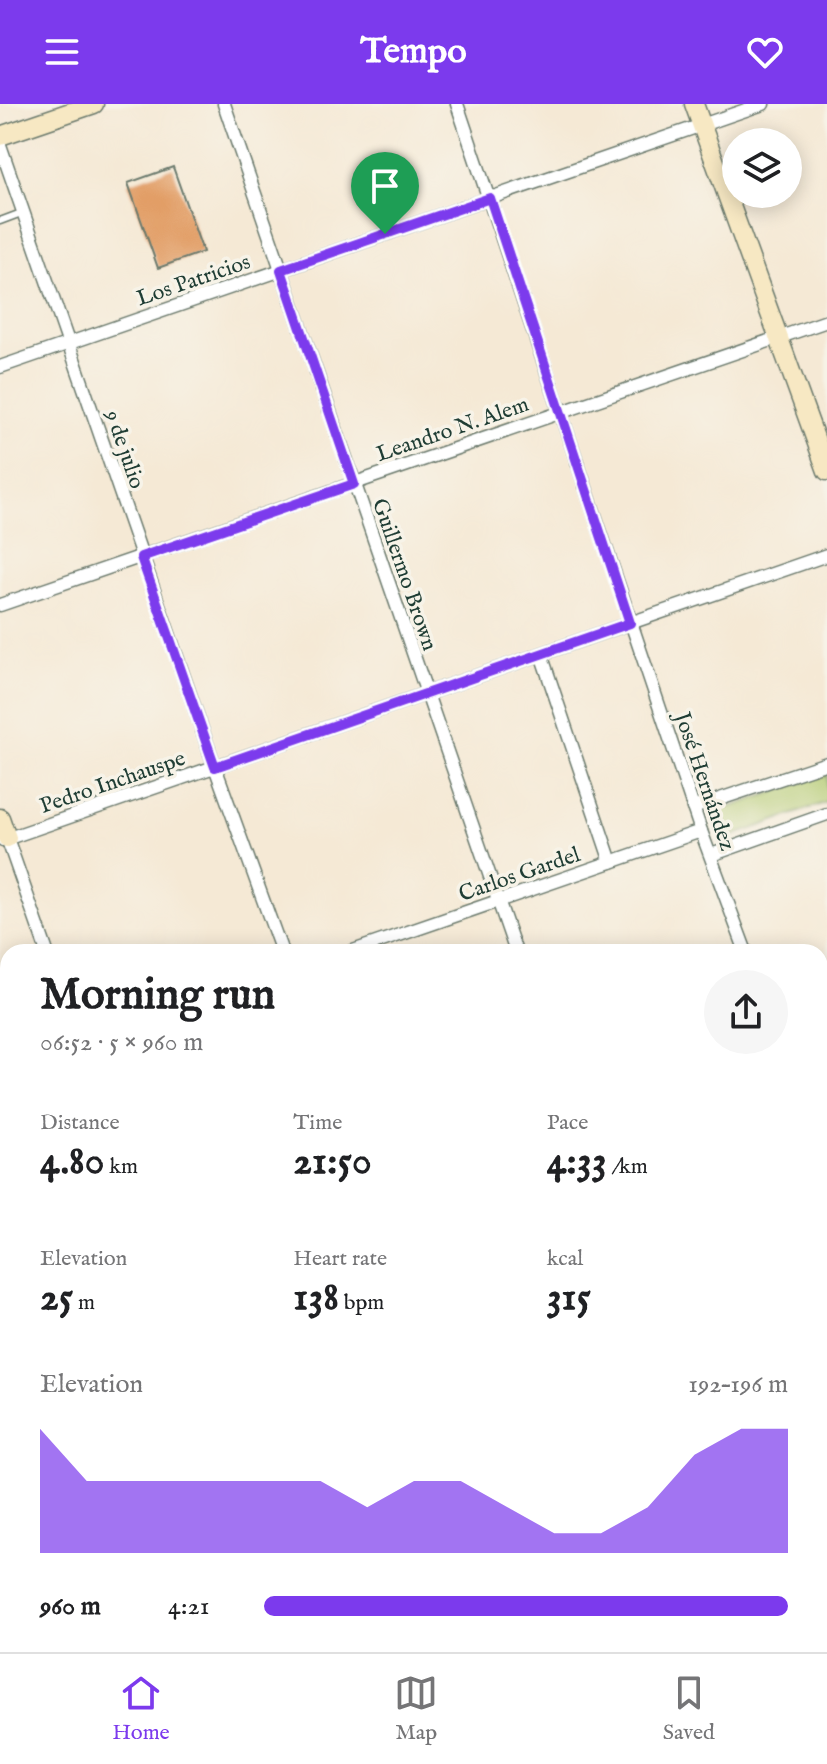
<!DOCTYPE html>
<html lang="en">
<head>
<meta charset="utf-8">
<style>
  :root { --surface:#fff; --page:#f6f6f6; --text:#202124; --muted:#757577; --line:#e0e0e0; --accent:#7c3aed }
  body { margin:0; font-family:"IM FELL English",serif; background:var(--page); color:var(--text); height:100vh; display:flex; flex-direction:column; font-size:30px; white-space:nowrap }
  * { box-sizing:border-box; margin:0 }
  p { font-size:26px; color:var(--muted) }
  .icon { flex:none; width:44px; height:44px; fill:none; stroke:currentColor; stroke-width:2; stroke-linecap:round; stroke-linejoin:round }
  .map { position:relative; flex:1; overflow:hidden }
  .details { position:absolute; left:0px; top:840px; width:828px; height:708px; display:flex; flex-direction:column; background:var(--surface); border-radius:24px 24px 0 0; box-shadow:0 4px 20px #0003 }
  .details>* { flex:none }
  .tools { position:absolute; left:722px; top:24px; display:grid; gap:16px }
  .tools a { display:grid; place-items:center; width:80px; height:80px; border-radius:50%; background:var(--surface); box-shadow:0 4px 20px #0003; font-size:40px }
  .pin { position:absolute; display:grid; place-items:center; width:68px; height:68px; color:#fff; margin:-82px -34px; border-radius:50% 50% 50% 0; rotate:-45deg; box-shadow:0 0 8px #0007 }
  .pin .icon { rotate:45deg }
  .round { display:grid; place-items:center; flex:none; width:84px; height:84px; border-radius:42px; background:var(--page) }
  .head { display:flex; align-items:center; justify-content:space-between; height:136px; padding:0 40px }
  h1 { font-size:44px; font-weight:700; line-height:60px }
  .stats { display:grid; grid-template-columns:repeat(3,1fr); gap:12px; height:136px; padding:8px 40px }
  .stats div { display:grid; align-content:center }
  .stats b { font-size:40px; font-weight:700 }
  .stats small { font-size:22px; font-weight:400 }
  .stats p { font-size:22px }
  .chart { height:224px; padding:16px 40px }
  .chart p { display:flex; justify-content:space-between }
  .chart svg { width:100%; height:144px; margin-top:8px; fill:var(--accent); opacity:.7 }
  ul { padding:0 40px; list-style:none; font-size:26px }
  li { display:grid; grid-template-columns:128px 96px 1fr; align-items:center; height:60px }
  li i { height:20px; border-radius:10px; background:var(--accent) }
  header { display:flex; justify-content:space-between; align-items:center; height:104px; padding:0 40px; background:var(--accent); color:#fff; font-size:36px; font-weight:700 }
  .menu { display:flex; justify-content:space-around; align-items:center; height:112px; border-top:2px solid var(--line); background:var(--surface); font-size:22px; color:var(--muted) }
  .menu a { display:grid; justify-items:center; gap:4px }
  .menu .selected { color:var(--accent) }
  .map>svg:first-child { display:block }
  .green { fill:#b1c96e; stroke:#688351; stroke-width:2 }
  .building { fill:#e29e66 }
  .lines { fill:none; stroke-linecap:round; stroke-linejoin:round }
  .lane-casing { stroke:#6a796c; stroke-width:9 }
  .street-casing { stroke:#6a796c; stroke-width:15 }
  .secondary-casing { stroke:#6a796c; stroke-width:21 }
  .lane { stroke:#fff; stroke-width:6 }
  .street { stroke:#fff; stroke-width:12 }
  .secondary { stroke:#f7e8c3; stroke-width:18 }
  .route-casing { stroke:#fff; stroke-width:16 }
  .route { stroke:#7c3aed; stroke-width:10 }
  .labels { text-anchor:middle; stroke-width:7; stroke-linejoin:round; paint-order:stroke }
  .street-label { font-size:22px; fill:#1f3d34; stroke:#f7f3e8 }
</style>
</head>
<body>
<header><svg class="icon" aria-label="menu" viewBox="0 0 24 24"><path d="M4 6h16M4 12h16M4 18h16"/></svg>Tempo<svg class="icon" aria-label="heart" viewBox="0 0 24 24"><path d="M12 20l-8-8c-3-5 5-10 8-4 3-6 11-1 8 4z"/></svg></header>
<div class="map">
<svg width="827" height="1548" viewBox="0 0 827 1548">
  <rect width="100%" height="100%" fill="#f7f3e8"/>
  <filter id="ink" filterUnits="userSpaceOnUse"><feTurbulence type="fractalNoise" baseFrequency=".0125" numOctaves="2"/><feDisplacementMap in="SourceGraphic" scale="16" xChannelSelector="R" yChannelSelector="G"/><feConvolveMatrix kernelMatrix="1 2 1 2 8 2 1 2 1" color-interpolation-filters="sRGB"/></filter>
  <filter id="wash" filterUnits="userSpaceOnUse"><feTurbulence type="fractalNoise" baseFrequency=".006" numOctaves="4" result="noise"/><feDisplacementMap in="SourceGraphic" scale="32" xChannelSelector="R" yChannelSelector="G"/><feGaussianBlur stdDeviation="1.8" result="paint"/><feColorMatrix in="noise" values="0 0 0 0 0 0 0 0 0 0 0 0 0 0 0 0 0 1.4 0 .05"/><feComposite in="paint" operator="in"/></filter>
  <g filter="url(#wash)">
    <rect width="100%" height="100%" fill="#f5e9d5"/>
    <g class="green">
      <polygon points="827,670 827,698 722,736 713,709"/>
      <polygon points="827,1157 827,1259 820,1239 820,1160"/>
    </g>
    <g id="blocks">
      <polygon class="building" points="173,63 203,148 158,164 128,79"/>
    </g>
  </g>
  <g filter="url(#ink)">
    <use href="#blocks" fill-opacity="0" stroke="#6a796c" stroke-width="2"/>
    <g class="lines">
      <g class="lane-casing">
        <polyline id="lane" points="0,117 24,108"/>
      </g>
      <g class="street-casing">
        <g id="street">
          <polyline points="224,0 516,848"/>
          <polyline points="457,0 701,727 746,848"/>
          <polyline points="0,41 215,663 282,848"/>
          <polyline points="0,263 763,0"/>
          <polyline points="0,501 827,217"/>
          <polyline points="541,550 611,758"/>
          <polyline points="693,704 827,659"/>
          <polyline points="7,734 47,848"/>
          <polyline points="3,736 827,451"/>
          <polyline points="711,751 827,710"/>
          <polyline points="350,848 701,727"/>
          <polyline points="820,922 827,919"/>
          <polyline points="820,936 827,959"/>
          <polyline points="0,968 8,966"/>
          <polyline points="820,1063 827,1060"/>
          <polyline points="0,1086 8,1083"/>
          <polyline points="0,1203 8,1200"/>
          <polyline points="820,1393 827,1391"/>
          <polyline points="285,1540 288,1548"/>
          <polyline points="367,1548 390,1540"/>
        </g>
      </g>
      <g class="secondary-casing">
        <g id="secondary">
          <polyline points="694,0 827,367"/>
          <polyline points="0,32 94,0"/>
          <polyline points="0,714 7,734"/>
        </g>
      </g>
      <use href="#lane" class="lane"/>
      <use href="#street" class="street"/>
      <use href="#secondary" class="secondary"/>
    </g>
  </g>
  <g class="lines" filter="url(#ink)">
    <g class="route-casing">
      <polygon id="route" points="490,94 630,519 215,663 141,453 354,380 281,166"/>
    </g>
    <use href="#route" class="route"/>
  </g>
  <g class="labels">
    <g class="street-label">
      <text transform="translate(193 175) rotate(-19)" y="8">Los Patricios</text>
      <text transform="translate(452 324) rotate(-19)" y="8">Leandro N. Alem</text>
      <text transform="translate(126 345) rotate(71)" y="8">9 de julio</text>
      <text transform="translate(406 470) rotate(71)" y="8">Guillermo Brown</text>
      <text transform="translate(112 677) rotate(-19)" y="8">Pedro Inchauspe</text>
      <text transform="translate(706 677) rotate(71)" y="8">José Hernández</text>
      <text transform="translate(519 769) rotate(-19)" y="8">Carlos Gardel</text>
    </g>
  </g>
</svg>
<div class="tools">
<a><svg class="icon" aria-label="layers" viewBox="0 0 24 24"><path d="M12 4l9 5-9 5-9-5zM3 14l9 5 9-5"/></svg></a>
</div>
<div class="pin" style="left:385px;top:130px;background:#1e9e55"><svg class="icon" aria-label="arrive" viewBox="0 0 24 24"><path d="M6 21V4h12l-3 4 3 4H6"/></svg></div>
<section class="details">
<div class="head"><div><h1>Morning run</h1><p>06:52 · 5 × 960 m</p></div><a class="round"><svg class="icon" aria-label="share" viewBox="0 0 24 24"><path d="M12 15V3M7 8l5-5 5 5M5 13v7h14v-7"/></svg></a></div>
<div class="stats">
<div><p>Distance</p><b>4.80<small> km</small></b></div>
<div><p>Time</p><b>21:50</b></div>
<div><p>Pace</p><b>4:33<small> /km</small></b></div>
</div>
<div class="stats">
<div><p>Elevation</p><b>25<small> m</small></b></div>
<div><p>Heart rate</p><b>138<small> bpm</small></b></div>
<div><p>kcal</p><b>315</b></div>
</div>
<div class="chart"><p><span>Elevation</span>192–196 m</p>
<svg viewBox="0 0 160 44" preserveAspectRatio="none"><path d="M0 44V6L10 22L20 22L30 22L40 22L50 22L60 22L70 30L80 22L90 22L100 30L110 38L120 38L130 30L140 14L150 6L160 6V44z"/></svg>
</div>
<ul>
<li><b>960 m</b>4:21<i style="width:100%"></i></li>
</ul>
</section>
</div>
<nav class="menu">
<a class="selected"><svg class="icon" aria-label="home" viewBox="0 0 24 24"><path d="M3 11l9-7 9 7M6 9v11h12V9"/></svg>Home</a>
<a><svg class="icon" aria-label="map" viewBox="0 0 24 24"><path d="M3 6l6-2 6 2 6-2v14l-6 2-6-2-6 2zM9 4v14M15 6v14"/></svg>Map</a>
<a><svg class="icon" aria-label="saved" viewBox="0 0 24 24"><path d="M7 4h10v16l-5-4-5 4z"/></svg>Saved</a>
</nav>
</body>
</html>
